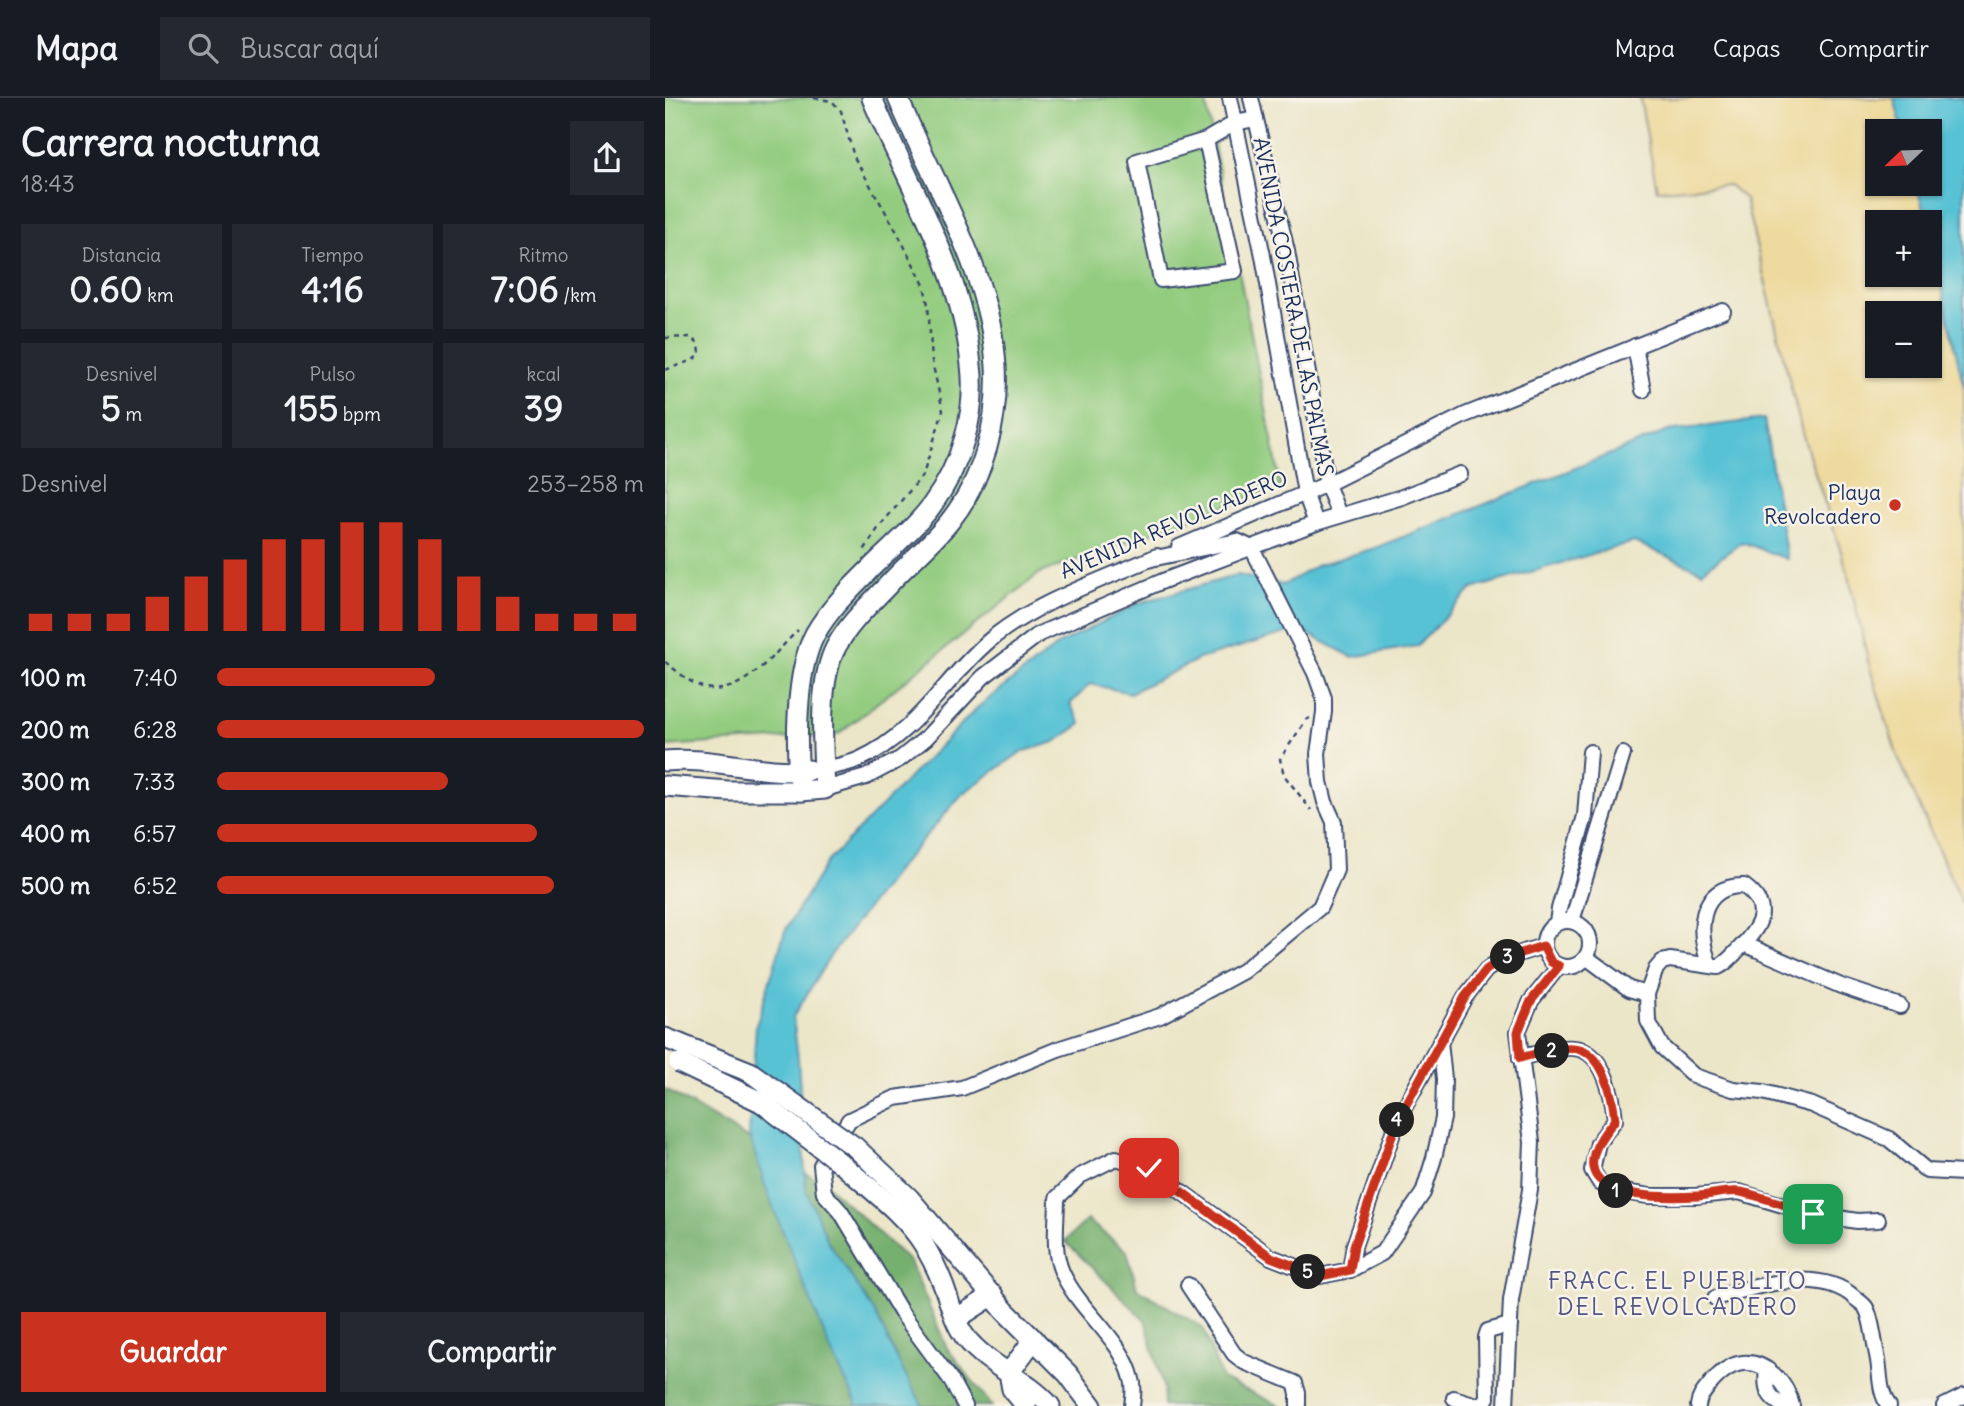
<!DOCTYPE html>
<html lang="es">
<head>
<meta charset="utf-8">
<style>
  :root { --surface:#171b24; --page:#242831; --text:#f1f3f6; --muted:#9ea1a6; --line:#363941; --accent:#c8321e }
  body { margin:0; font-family:Delius,sans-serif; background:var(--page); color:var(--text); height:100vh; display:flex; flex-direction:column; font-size:26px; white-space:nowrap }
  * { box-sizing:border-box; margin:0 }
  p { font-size:23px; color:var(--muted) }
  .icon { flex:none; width:38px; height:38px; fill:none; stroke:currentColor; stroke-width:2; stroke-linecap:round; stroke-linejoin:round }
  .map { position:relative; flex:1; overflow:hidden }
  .drawer { display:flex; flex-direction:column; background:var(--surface); width:665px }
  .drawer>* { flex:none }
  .needle { width:46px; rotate:247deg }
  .tools { position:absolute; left:1200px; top:21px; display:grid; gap:14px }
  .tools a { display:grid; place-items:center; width:77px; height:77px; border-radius:0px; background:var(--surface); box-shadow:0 2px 5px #0004; font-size:35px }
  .pin { position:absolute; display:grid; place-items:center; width:60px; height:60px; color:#fff; margin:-30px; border-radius:14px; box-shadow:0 4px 10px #0006 }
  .km { position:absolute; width:35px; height:35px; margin:-18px; border-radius:50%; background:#222; color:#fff; font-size:19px; line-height:35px; text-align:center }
  .round { display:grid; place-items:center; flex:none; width:74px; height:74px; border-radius:0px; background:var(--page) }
  .head { display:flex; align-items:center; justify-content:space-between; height:119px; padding:0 21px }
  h1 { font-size:38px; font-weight:800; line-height:52px }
  .figures { display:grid; grid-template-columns:repeat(3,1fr); gap:10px; height:119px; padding:7px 21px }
  .figures div { display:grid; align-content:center; border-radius:0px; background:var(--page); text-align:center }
  .figures b { font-size:35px; font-weight:800 }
  .figures small { font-size:19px; font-weight:400 }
  .figures p { font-size:19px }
  .chart { height:196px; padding:14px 21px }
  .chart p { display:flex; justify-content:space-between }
  .chart svg { width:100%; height:126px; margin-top:7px; stroke:var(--accent); stroke-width:6 }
  .primary-button { display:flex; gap:14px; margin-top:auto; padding:14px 21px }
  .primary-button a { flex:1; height:80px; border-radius:0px; background:var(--accent); color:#fff; font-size:28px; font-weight:800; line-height:80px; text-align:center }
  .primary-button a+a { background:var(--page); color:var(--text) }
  ul { padding:0 21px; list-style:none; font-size:23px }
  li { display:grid; grid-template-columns:112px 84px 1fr; align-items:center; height:52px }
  li i { height:18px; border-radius:9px; background:var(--accent) }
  header { display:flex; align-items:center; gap:42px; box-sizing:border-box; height:98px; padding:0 35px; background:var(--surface); border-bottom:2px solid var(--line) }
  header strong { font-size:33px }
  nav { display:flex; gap:38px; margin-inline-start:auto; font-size:24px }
  .search { width:490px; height:63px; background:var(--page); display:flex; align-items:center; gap:18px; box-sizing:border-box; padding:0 24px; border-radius:0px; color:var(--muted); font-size:26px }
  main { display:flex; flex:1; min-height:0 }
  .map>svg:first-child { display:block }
  .green { fill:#93cc7f; stroke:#577e6e; stroke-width:2 }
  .forest { fill:#76b06e; stroke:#487066; stroke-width:2 }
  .sand { fill:#eeda9e; stroke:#84847e; stroke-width:2; fill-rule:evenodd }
  .water { fill:#59c2d5; stroke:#3a789a; stroke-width:2 }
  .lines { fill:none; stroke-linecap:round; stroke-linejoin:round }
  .minor-casing { stroke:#3a4a6e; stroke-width:18 }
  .major-casing { stroke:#3a4a6e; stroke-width:23 }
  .path { stroke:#3a4a6e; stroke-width:2.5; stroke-dasharray:5 5; stroke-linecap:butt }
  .minor { stroke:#fff; stroke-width:14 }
  .major { stroke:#fff; stroke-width:19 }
  .major-bridge-casing { stroke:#3a4a6e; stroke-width:23; stroke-linecap:butt }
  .major-bridge { stroke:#fff; stroke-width:19 }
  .route-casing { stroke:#fff; stroke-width:14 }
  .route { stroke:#c8321e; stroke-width:9 }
  .poi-dot { fill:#c8321e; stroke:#f7f3e8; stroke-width:2.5 }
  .labels { text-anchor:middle; stroke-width:5; stroke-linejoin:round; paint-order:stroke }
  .street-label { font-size:21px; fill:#1b2f5e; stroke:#f7f3e8 }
  .poi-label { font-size:21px; fill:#1b2f5e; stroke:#f7f3e8; text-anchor:end }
  .neighbourhood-label { font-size:23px; letter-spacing:2px; fill:#525685; stroke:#f7f3e8 }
</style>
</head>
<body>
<header>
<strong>Mapa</strong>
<div class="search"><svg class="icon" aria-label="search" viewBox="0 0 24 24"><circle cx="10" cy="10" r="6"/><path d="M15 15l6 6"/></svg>Buscar aquí</div>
<nav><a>Mapa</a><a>Capas</a><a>Compartir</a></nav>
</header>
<main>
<section class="drawer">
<div class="head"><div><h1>Carrera nocturna</h1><p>18:43</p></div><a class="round"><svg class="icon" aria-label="share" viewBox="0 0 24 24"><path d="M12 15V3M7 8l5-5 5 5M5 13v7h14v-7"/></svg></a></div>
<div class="figures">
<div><p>Distancia</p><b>0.60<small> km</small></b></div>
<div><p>Tiempo</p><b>4:16</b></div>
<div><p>Ritmo</p><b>7:06<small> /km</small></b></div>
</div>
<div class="figures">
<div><p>Desnivel</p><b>5<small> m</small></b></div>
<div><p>Pulso</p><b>155<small> bpm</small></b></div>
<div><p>kcal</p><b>39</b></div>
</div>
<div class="chart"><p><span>Desnivel</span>253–258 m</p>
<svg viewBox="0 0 160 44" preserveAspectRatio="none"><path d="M5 44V38M15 44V38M25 44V38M35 44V32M45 44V25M55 44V19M65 44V12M75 44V12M85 44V6M95 44V6M105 44V12M115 44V25M125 44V32M135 44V38M145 44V38M155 44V38"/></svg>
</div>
<ul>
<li><b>100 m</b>7:40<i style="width:51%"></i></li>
<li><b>200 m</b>6:28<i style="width:100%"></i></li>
<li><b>300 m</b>7:33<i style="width:54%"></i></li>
<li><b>400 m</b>6:57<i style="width:75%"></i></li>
<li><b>500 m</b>6:52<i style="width:79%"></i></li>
</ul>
<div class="primary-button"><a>Guardar</a><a>Compartir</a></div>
</section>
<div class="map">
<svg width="1299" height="1308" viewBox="0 0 1299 1308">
  <rect width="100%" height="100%" fill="#f7f3e8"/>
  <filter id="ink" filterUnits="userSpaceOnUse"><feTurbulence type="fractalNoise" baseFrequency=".0143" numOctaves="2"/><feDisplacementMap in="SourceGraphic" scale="14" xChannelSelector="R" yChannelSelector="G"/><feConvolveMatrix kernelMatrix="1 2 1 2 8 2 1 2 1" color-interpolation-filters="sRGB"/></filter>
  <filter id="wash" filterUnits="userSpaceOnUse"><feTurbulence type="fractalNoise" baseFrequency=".00686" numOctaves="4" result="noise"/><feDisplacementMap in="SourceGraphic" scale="28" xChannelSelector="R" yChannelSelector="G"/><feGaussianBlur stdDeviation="1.57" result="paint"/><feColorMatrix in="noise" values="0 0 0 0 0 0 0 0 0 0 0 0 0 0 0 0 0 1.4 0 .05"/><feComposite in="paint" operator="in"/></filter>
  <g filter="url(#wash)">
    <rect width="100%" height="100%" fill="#ece6c9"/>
    <polygon class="green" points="0,0 540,0 616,388 375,475 172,637 0,648"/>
    <g class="forest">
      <polygon points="0,991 164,1089 245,1164 282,1250 327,1308 0,1308"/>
      <polygon points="422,1122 462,1153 472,1190 538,1230 557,1281 616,1308 498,1308 499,1292 480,1222 400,1143"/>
    </g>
    <path class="sand" d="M975,0H1229L1238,33H1213V86H1251L1262,124H1213V177H1265V137L1299,290V810L1232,657L1204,567L1183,475L1138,338L1080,101L1064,87L992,92ZM1213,215H1265V268H1213Z"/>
    <g class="water">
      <polygon points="1229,0 1299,0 1299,290 1265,137 1265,124 1262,124 1251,86 1265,86 1265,33 1238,33"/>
      <polygon points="1099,321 1122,461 1077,444 1037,473 969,444 807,491 752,548 687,559 634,531 534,561 465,595 425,586 405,606 416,626 390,644 356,654 297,696 236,767 166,857 128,919 133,960 141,1092 163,1143 210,1215 235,1267 258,1308 193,1308 165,1251 102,1094 84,1037 91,928 120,833 161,765 313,609 394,546 474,505 573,477 618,487 653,467 710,450 1003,333"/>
    </g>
  </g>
  <g filter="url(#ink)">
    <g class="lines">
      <g class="minor-casing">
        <g id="minor">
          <polyline points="565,0 598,158 640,395 651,425"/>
          <polyline points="586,0 622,153 662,386 674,417"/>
          <polyline points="541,42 570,173 496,182 472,63 541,42 570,25 590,21"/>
          <polyline points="970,248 978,292"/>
          <polyline points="514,449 662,386 800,317 1058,213"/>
          <path d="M159,671C171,668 184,666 195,661C251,636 280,580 325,542C368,505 440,481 492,458"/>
          <polyline points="160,691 201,679 235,661 261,640 318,579 374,536 498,483 651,425 737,399 795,376"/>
          <circle cx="902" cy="846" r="23"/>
          <polyline points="907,823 958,656"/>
          <polyline points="892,824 894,811 920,718 925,654"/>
          <polyline points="1079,846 1176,888 1235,908"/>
          <polyline points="921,859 964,891 982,896"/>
          <path d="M1045,867C1031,834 1033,787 1079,788C1109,810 1094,830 1074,851C1067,858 1062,865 1053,869L1005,862L997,864L991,871L982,896L983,923L997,949L1029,978L1068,991L1098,994L1147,1007L1224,1041L1262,1073L1299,1075"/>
          <path d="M855,960C872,956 898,946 915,951C940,959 948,999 950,1022L933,1045L927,1072L935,1085L952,1093L984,1098H1031L1074,1094L1148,1116L1192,1123L1213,1122"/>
          <polyline points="685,1172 689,1148 732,1023 800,899 821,872 837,861 878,848"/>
          <polyline points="523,1187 569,1256 579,1264 630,1285 633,1295 633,1308"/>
          <path d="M1050,1200C1090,1188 1153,1168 1189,1199C1192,1202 1199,1206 1201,1210C1207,1220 1209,1244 1212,1257C1216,1274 1213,1293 1224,1308"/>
          <path d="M1102,1273C1099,1291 1104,1300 1119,1308"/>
          <polyline points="789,1300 815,1308 822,1300 821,1239 823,1233 845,1227"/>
          <polyline points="300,1308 286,1282 236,1214 176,1114 159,1095 156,1067 184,1022 230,1000 297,990 393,951 495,918 578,873 655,809 671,772 669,724 660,704 655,684 653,656 659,614 659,600 650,575 587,450 572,443 486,461"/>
          <path d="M467,1308C468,1299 470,1290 467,1281C457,1240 414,1213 397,1174C387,1152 392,1124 392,1100L415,1078L451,1060L484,1070L606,1159L655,1178L685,1172L717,1155L758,1095L769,1060L778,1020L779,981L775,944"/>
          <polyline points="841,1308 846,1202 865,1092 867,1044 853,934 866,903 894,868"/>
          <path d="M1033,1308C1034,1298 1040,1293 1046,1285C1054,1276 1065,1266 1078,1265C1101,1263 1123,1286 1127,1308"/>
          <polyline points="1279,1308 1299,1298"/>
        </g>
      </g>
      <g class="major-casing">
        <g id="major">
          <path d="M0,663C47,658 96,677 144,672"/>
          <path d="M0,688L63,693H136L160,691C158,650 152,585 171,549C184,525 204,507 222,488C242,466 267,446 285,423C319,380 334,322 331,268C325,173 269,87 233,0"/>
          <path d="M136,693C130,651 130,574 150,536C163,513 182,494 201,475C221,454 251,430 267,407C296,367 312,316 306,267C297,172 243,87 207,0"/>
          <polyline points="0,940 15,946"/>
          <polyline points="190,1049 244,1100 340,1213 403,1276 427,1308"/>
          <path d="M178,1067C205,1091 240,1116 259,1147C266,1159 273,1173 278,1186C285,1204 289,1225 301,1240C324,1269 362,1281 385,1308"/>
          <polyline points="291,1221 328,1197"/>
          <polyline points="344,1275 369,1241"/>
          <polyline points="344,1275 347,1291 361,1308"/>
        </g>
      </g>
      <g class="path">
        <polyline points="149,0 167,3 176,13 189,59 232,134 259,187 263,207 267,263 278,313 258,377 214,429 198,454"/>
        <polyline points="0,240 26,239 34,247 35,256 28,262 0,272"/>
        <path d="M0,564C14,574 28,589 46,591C78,596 112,553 133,532"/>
        <polyline points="645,620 641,622 615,661 619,677 646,712"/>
      </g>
      <use href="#minor" class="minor"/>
      <use href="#major" class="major"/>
      <g class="major-bridge-casing">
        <g id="major-bridge">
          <polyline points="15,946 85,974 190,1049"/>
          <polyline points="14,965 96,1004 178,1067"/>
        </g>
      </g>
      <use href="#major-bridge" class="major-bridge"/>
    </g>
  </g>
  <g class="lines" filter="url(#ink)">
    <g class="route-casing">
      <path id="route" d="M484,1070L606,1159L655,1178L685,1172L689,1148L732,1023L800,899L821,872L837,861L878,848L886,864L894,868L866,903L853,934L855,960C872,956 898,946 915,951C940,959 948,1000 950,1022C884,1098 980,1101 1033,1098C1047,1097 1063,1092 1076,1094C1100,1099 1124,1109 1148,1116"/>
    </g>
    <use href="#route" class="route"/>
  </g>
  <circle class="poi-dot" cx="1230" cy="407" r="7"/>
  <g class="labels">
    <g class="street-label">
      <text transform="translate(628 209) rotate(79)" y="7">AVENIDA COSTERA DE LAS PALMAS</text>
      <text transform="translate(509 427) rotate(-23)" y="7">AVENIDA REVOLCADERO</text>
    </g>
    <g class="poi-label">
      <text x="1216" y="402">Playa<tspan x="1216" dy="24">Revolcadero</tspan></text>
    </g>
    <g class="neighbourhood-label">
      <text x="1013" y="1191">FRACC. EL PUEBLITO<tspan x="1013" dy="26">DEL REVOLCADERO</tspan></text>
    </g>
  </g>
</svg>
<div class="tools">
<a><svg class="needle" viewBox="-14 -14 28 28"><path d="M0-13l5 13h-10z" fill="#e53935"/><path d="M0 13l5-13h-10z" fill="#9ea1a6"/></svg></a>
<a>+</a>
<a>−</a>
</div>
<div class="pin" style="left:1148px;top:1116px;background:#1e9e55"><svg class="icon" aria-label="arrive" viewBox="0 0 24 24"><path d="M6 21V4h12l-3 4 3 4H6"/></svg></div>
<div class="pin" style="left:484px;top:1070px;background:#d93025"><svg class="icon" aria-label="check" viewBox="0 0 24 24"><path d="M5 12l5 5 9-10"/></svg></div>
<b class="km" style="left:951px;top:1093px">1</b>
<b class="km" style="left:887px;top:953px">2</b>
<b class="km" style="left:843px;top:859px">3</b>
<b class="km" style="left:732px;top:1022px">4</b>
<b class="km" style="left:643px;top:1174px">5</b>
</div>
</main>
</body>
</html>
